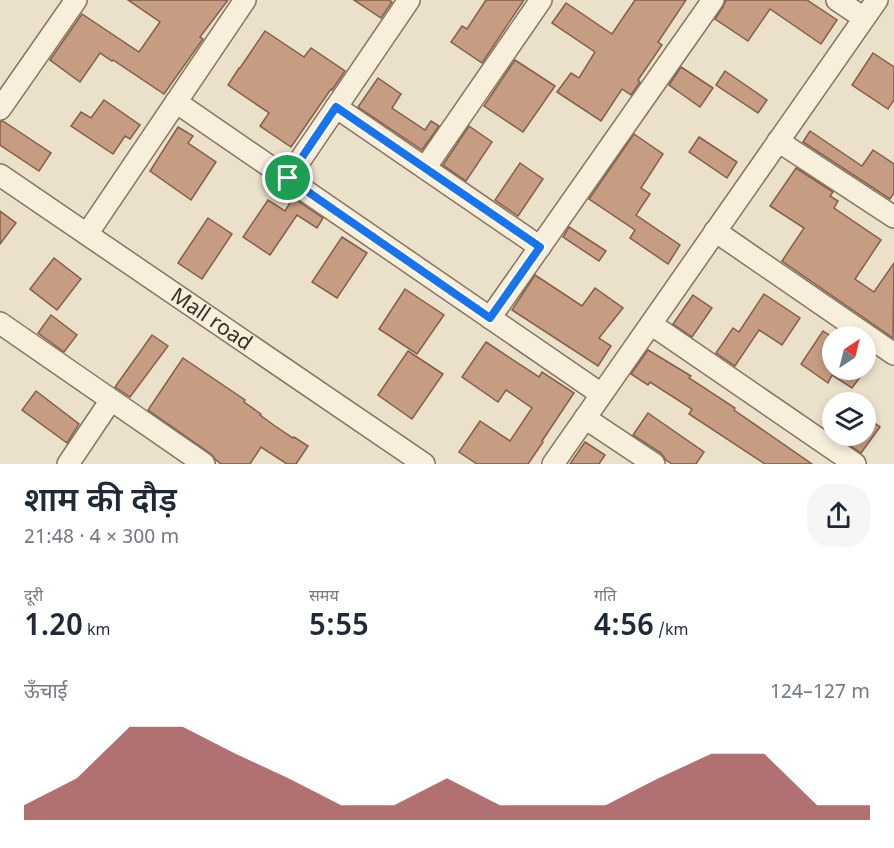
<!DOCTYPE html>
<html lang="hi">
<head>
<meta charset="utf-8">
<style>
  :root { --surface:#fff; --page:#f6f6f7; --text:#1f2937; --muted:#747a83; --accent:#913437 }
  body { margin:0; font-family:Georgia,"Noto Sans Devanagari",serif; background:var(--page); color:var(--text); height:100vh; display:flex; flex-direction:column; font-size:22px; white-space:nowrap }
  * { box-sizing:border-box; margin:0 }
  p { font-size:20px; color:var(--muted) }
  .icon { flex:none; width:33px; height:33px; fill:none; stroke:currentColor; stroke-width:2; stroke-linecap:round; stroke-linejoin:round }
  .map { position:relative; height:464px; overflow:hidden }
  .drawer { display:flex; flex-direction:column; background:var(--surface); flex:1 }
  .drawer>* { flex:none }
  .needle { width:39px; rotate:35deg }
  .controls { position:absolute; left:822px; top:326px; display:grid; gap:12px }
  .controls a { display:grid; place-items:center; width:54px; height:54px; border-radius:50%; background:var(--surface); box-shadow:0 3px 9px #0003; font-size:30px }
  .pin { position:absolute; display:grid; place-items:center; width:51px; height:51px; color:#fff; margin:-26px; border:3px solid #fff; border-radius:50%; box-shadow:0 2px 6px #0007 }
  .round { display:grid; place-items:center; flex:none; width:63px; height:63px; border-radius:24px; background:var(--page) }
  .overview { display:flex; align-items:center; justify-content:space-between; height:102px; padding:0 24px }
  h1 { font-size:33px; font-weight:600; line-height:45px }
  .metrics { display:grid; grid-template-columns:repeat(3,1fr); gap:9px; height:102px; padding:6px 24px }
  .metrics div { display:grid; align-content:center }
  .metrics b { font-size:30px; font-weight:600 }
  .metrics small { font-size:16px; font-weight:400 }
  .metrics p { font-size:16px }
  .chart { height:168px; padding:12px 24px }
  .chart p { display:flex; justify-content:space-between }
  .chart svg { width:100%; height:108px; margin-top:6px; fill:var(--accent); opacity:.7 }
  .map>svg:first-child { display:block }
  .building { fill:#c69d83; stroke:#845e47; stroke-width:1.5 }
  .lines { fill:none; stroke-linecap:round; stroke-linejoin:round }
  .minor-casing { stroke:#87735f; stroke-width:24 }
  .minor { stroke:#f7eedc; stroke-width:21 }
  .route-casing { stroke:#fff; stroke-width:12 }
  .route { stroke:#1a73e8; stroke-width:8 }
  .labels { text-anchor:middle; stroke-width:4.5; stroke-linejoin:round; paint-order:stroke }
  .street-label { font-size:21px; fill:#382c22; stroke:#f3ebd9 }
</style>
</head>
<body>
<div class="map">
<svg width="894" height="464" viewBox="0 0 894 464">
  <rect width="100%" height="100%" fill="#ebe0ca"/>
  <g class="building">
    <polygon points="128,0 228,0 200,37 203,39 164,94 113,60 112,61 100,53 80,82 50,60 82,14 139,52 160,22"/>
    <polygon points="354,0 389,0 392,2 381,18"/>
    <polygon points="486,0 524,0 482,63 451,42 462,26 467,29"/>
    <polygon points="635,0 686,0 658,42 662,45 638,80 640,82 631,95 622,89 601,121 557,92 571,73 579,78 595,52 552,23 566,3 612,34"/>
    <polygon points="726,0 807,0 837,20 821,44 770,9 748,41 715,19 723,7"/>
    <polygon points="265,31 304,57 311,48 345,71 332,90 331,89 291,147 260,126 269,113 228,85 239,68 240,68"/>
    <polygon points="873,53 894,67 894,100 888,109 852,85"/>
    <polygon points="515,60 555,86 523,132 484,106"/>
    <polygon points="681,67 713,88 700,107 669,85"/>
    <polygon points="725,71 767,100 758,113 716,85"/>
    <polygon points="378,78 401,94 392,108 425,130 431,121 439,126 422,150 358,107"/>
    <polygon points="104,100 140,125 130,139 125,136 113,154 71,126 81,112 91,118"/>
    <polygon points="3,121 51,153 39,171 0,145 0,122"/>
    <polygon points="469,126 492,142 466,181 443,165"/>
    <polygon points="178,127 193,136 188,143 216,162 191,200 150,171"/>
    <polygon points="810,131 862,166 873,150 894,164 894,193 890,199 803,142"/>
    <polygon points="634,134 663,154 641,188 650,194 636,215 680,245 668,264 630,238 635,230 589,199"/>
    <polygon points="699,137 737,162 727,178 689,152"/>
    <polygon points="520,163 543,179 518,216 495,200"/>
    <polygon points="796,168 833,192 830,196 838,201 834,208 881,240 855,279 874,292 894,263 893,338 782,261 804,228 770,206"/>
    <polygon points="293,198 323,218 317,228 297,215 270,255 243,237 268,200 285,211"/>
    <polygon points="0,211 16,223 0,244"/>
    <polygon points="208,218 232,234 202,279 178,263"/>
    <polygon points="569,227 606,251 599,261 563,237"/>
    <polygon points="342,237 367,253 337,298 312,282"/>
    <polygon points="54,258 81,279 57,310 30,289"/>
    <polygon points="535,275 582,306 595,288 623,308 599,338 611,346 598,366 512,310"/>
    <polygon points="405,289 444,315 417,354 379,329"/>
    <polygon points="764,294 800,318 782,345 759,330 735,366 716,353 733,328 739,332"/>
    <polygon points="693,295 712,308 692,337 673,324"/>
    <polygon points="51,315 77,335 64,352 38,333"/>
    <polygon points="823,331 832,337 832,369 866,369 852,388 832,375 828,383 801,364"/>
    <polygon points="152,335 168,346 130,397 115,387"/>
    <polygon points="486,342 539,377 542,372 574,393 542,441 543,442 528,464 477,464 459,452 480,421 510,441 532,408 506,390 498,402 462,377"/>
    <polygon points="648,350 691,376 689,378 735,408 734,410 812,464 765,464 689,414 692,409 650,382 648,385 631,374"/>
    <polygon points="408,351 443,374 412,419 378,395"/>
    <polygon points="183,358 245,400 244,402 261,414 260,415 275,426 293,438 294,437 308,446 296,464 287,464 261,447 250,464 221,464 216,460 211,454 148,410"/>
    <polygon points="36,391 79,424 67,443 22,410"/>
    <polygon points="648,413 704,452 696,464 672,464 666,460 661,453 633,435"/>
    <polygon points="866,417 880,427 861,453 835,435 866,435"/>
    <polygon points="585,442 605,455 599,464 570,464"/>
  </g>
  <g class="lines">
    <g class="minor-casing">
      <g id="minor">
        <polyline points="837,0 864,18"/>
        <polyline points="176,102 601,394"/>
        <polyline points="336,107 540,247"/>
        <polyline points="0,109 76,0"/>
        <polyline points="778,141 894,217"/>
        <polyline points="425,168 541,0"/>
        <path id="s1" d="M0,175L424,464"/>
        <polyline points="288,178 409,0"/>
        <polyline points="715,231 894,354"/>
        <polyline points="87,234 245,0"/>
        <polyline points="490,318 713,0"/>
        <polyline points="0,323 204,464"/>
        <polyline points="651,324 855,464"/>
        <polyline points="585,418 654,464"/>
        <polyline points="68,464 111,400"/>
        <polyline points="553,464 877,0"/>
      </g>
    </g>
    <use href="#minor" class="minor"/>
  </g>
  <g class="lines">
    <g class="route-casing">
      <polygon id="route" points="336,107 540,247 490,318 288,178"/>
    </g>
    <use href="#route" class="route"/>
  </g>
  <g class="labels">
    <g class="street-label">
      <text dy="7" stroke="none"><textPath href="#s1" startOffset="256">Mall road</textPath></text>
    </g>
  </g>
</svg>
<div class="controls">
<a><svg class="needle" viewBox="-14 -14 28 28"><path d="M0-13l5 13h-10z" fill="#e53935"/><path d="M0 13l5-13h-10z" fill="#747a83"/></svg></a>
<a><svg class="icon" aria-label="layers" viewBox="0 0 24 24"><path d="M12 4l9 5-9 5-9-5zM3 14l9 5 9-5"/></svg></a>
</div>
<div class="pin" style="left:288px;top:178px;background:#1e9e55"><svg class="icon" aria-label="arrive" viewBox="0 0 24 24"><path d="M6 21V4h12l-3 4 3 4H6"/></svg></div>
</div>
<section class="drawer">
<div class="overview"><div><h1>शाम की दौड़</h1><p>21:48 · 4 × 300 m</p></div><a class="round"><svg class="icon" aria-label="share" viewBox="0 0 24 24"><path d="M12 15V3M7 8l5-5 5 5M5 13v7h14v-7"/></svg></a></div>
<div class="metrics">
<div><p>दूरी</p><b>1.20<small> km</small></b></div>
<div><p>समय</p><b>5:55</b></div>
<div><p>गति</p><b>4:56<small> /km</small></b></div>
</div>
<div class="chart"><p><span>ऊँचाई</span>124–127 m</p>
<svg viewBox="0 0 160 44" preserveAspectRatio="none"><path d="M0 44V38L10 27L20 6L30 6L40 17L50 27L60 38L70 38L80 27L90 38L100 38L110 38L120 27L130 17L140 17L150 38L160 38V44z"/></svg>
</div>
</section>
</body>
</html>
